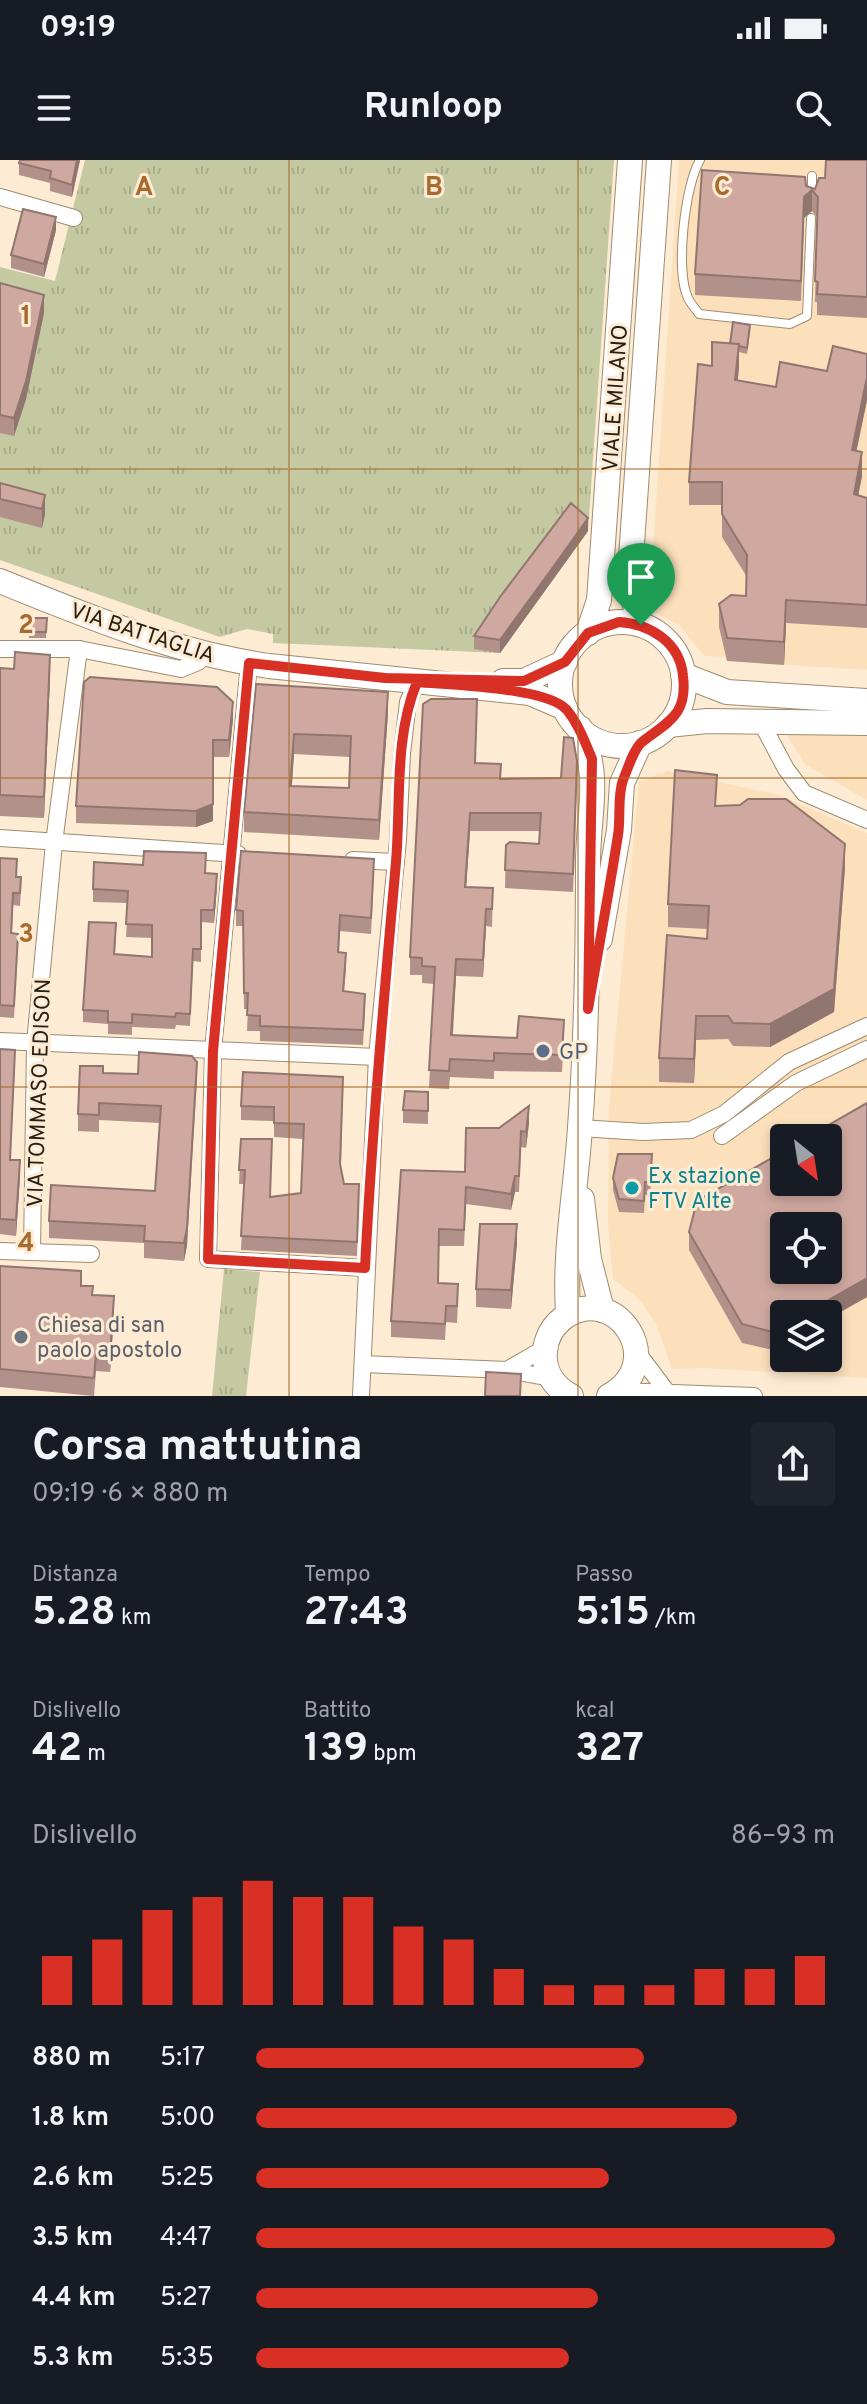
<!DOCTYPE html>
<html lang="it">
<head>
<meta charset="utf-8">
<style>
  :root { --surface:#171b24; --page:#20242c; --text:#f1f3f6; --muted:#9ea1a6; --accent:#d93025 }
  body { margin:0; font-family:Overpass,sans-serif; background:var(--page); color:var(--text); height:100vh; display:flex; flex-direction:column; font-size:30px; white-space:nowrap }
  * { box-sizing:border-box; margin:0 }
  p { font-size:26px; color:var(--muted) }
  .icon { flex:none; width:44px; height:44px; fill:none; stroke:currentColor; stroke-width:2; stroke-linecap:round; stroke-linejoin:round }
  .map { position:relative; height:1236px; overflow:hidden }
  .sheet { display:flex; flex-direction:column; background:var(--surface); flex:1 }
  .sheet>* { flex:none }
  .needle { width:52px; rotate:150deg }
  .fabs { position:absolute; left:770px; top:964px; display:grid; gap:16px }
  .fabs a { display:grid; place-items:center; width:72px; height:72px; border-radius:8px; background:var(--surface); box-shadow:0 4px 12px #0003; font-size:40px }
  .pin { position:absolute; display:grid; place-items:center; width:68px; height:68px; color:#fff; margin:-82px -34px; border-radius:50% 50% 50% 0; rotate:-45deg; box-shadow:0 0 8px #0007 }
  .pin .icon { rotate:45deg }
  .round { display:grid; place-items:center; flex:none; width:84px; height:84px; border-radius:8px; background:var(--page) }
  .head { display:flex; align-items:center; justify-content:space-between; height:136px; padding:0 32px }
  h1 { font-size:44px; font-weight:700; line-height:60px }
  .metrics { display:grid; grid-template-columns:repeat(3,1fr); gap:12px; height:136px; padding:8px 32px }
  .metrics div { display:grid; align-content:center }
  .metrics b { font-size:40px; font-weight:700 }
  .metrics small { font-size:22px; font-weight:400 }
  .metrics p { font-size:22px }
  .chart { height:224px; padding:16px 32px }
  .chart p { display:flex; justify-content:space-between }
  .chart svg { width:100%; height:144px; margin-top:8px; stroke:var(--accent); stroke-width:6 }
  ul { padding:0 32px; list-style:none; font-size:26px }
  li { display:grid; grid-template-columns:128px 96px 1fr; align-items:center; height:60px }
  li i { height:20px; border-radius:10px; background:var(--accent) }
  .status { display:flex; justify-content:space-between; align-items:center; height:56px; padding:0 40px; background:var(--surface); direction:ltr }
  .status svg { height:22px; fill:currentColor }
  header { display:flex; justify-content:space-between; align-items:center; height:104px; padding:0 32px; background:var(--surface); font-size:36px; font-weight:700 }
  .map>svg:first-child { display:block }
  .built { fill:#fbe0bb; fill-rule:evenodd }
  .grass { fill:url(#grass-tufts) }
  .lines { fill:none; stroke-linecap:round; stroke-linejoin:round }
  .service-casing { stroke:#9f8b6f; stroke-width:10 }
  .minor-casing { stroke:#9f8b6f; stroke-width:18 }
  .secondary-casing { stroke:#9f8b6f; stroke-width:26 }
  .service { stroke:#fff; stroke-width:8 }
  .minor { stroke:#fff; stroke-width:16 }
  .secondary { stroke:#fff; stroke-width:24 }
  .wall { fill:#b2918a; fill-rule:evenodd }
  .shaded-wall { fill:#917670 }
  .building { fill:#cfa9a0; stroke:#917670; stroke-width:2; fill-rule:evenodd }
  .route-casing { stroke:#fff; stroke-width:16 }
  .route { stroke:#d93025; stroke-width:10 }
  .grid { fill:none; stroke:#a86b2f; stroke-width:2; stroke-opacity:0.55 }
  .service-dot { fill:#5c6f8a; stroke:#fdebd3; stroke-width:3 }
  .culture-dot { fill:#0f9aa8; stroke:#fdebd3; stroke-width:3 }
  .worship-dot { fill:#6b7280; stroke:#fdebd3; stroke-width:3 }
  .labels { text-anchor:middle; stroke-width:6; stroke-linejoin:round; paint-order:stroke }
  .street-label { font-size:22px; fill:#282015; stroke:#fdebd3 }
  .service-label { font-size:22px; fill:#4e5e75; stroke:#fdebd3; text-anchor:start }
  .culture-label { font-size:22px; fill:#0d838f; stroke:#fdebd3; text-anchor:start }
  .worship-label { font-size:22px; fill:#5b616d; stroke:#fdebd3; text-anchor:start }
  .grid-label { font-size:26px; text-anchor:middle; font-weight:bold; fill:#a86b2f; stroke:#fdebd3; stroke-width:6; stroke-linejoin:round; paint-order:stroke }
</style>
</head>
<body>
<div class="status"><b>09:19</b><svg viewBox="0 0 49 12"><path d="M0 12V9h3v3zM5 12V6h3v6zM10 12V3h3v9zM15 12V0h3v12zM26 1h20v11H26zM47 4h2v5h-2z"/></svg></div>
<header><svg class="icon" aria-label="menu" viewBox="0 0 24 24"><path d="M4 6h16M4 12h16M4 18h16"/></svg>Runloop<svg class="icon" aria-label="search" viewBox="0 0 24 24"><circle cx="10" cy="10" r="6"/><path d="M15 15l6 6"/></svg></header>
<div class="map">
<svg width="867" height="1236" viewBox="0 0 867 1236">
  <defs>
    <pattern id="grass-tufts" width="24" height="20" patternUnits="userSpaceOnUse" patternTransform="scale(2)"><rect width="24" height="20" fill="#c5c9a2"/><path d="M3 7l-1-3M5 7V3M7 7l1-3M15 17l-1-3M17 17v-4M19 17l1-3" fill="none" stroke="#a9ac8b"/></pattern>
  </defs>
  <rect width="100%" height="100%" fill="#fdebd3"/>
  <g class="built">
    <polygon points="679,0 867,0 867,510 727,501 725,497 704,496 679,465 649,449"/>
    <polygon points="867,566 867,640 805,604 782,567"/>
    <path d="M668,611L779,635L867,673V1218L704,1208L672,1209L657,1166L640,1140L613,1119L608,1065L609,947L639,622ZM784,978H828V1022H784ZM784,1066H828V1110H784ZM784,1154H828V1198H784Z"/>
  </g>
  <g class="grass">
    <polygon points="85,0 614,0 588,371 500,493 273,483 273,474 247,469 220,477 0,400 0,107 55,121"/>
    <polygon points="224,1109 260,1112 246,1236 212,1236"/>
  </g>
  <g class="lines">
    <g class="service-casing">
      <g id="service">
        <path d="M700,0C685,25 675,110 688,138C690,143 696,149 699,154L790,164L807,156L811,58"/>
        <polyline points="812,38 812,16"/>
      </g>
    </g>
    <g class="minor-casing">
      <g id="minor">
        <polyline points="0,37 74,58"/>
        <polyline points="0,489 79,489 181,509 198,502 207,493"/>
        <polyline points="249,503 213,891 208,1099 365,1108"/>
        <polyline points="761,562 786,609 804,633 867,660"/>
        <polyline points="0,678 238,694"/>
        <polyline points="353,700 396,702"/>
        <polyline points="0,881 377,897"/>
        <polyline points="580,968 643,972 691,970 724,954 789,902 867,866"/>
        <polyline points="722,976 796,923 867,889"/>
        <polyline points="0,1091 91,1094"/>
        <polyline points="32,1092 35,883 54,683 79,489"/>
        <polyline points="637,1192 667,1232"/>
        <polyline points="363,1204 507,1210 551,1218"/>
        <polyline points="507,1210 545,1188"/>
        <polyline points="619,1231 754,1236"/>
        <polyline points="361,1236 377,897 398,680 402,593 408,542 417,522"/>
      </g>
    </g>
    <g class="secondary-casing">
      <g id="secondary">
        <path d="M0,421C86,456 176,493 269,506L530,533L565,548"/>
        <circle cx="622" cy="524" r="62"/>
        <polyline points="641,465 629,426 659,0"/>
        <polyline points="588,473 599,440 630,0"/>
        <polyline points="683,515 727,532 867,541"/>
        <polyline points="503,521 524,521 565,502"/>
        <polyline points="668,565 707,561 867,563"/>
        <polyline points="600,779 619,670 622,623 640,583"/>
        <polyline points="582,1039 589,1099 602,1150"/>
        <path d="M568,1154C564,1088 576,1032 580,967C587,877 588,789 588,699C589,648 601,618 580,568"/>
        <path d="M571,1236C554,1227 543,1211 545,1191C546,1179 552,1167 562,1159C614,1119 671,1202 609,1236"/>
      </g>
    </g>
    <use href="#service" class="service"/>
    <use href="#minor" class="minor"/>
    <use href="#secondary" class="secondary"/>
  </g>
  <g class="wall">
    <polygon points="80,0 72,37 50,31 50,23 19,15 19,3"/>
    <polygon points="867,0 867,158 817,155 817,142 815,142 817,57 812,51 804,58 801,141 695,135 695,114 806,26 815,29 825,18"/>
    <polygon points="56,70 44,117 11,108 11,95"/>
    <polygon points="0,123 44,153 26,239 14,276 0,273"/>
    <polygon points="750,172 747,194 739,192 738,220 776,227 827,211 867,194 867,240 856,291 862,316 858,335 867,338 867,468 786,463 784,505 727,501 719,467 719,444 746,436 747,417 722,377 722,345 689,345 689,322 712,206 730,184"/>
    <polygon points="0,323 45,335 45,354 42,368 0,357"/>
    <polygon points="588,371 500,493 474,489 474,476"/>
    <polygon points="29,458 47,458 46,478 29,478"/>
    <polygon points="0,508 50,516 44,658 0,656"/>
    <path d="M256,524L388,553L379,680L244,672V652ZM294,594L350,597L349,628L292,626Z"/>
    <polygon points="233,559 229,597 213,597 213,661 196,667 76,663 76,646"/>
    <polygon points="475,603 501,619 577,619 573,732 505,728 506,685 539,684 540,671 470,671 466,727 493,728 492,767 486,766 483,817 456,816 453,875 517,878 564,877 562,912 494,911 494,919 450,917 449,929 429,928 434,824 422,823 422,815 410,815 410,797"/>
    <polygon points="717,646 845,707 834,852 770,887 733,886 728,879 696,880 694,923 659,922 659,898 707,779 707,769 668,767 668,744"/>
    <polygon points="0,698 16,717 21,730 20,746 13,745 12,774 18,786 14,858 0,857"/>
    <polygon points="205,713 217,726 214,763 201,762 201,802 193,801 190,866 176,865 175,869 132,867 132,875 108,874 108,864 83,862 83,850 116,776 115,794 152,797 152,778 126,777 128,743 93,742 93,729"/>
    <polygon points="374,714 371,774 340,771 339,792 346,809 344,832 365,849 363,885 260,881 260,871 247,871 248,849 244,849 243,766 236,766 236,750"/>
    <polygon points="0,889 15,906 10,1000 20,1016 16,1076 0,1074"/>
    <polygon points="103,913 197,919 187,1085 184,1101 144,1098 144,1083 49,1078 49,1061 155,1031 160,963 99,960 99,972 78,971 78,954"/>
    <polygon points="343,917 341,1007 344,1024 359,1039 357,1096 241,1090 244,1024 239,1024 241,979 271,1037 301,1033 303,979 274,977 274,961 241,960 241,946"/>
    <polygon points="428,932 428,964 403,963 403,950"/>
    <polygon points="867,943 867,1137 773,1190 742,1183 689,1090 689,1072"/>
    <polygon points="529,963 526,988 521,987 519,1032 515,1032 511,1050 466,1044 464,1086 439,1086 438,1123 458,1141 457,1163 446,1162 445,1180 391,1177 391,1161 465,1012 499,968"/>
    <polygon points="652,1006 650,1035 645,1035 644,1053 619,1052 613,1030 613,1018"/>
    <polygon points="517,1083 511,1149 476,1147 476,1129"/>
    <polygon points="0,1106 81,1126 114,1154 110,1212 96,1211 94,1236 0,1227"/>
  </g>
  <g class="shaded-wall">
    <polygon points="77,0 80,0 72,37 72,25"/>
    <polygon points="812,30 812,51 804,58 801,141 804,37"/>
    <polygon points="56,57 56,70 44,117 44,104"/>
    <polygon points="44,135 44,153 26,239 14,276 14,258"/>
    <polygon points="739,184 739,208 735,243 735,220"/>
    <polygon points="867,217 867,240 852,313 852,290"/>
    <polygon points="862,292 862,316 854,358 854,334"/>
    <polygon points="45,335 45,354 42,368 42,349"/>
    <polygon points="588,358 588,371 500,493 500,480"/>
    <polygon points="786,440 786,463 784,505 784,482"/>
    <polygon points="50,495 50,516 44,658 44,637"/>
    <polygon points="388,532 388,553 379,680 379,660"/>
    <polygon points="233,542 233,559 229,597 229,580"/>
    <polygon points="294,574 294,594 290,647 290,626"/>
    <polygon points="213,580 213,661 196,667 196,651"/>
    <polygon points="470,653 470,671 465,744 465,727"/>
    <polygon points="845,684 845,707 834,852 770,887 770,864"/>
    <polygon points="217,714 217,726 214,763 214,750"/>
    <polygon points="486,749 486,766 483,817 483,800"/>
    <polygon points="456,799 456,816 451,893 451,875"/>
    <polygon points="696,856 696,880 694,923 694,899"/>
    <polygon points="197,902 187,1085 184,1101 184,1083"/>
    <polygon points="529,946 529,963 526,988 526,972"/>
    <polygon points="20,1000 20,1016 16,1076 16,1060"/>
    <polygon points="515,1016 515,1032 511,1050 511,1034"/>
    <polygon points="517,1064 517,1083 511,1149 511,1130"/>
    <polygon points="867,1118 867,1137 828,1159 828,1154 804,1154"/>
    <polygon points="114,1136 114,1154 110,1212 110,1194"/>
    <polygon points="784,1165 784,1184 773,1190 773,1172"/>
  </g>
  <g class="building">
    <polygon points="20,0 77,0 72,25 50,18 51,11 19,3"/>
    <polygon points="826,0 867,0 867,137 817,134 818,122 815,121 818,37 812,30 804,37 801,121 695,114 702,10 805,17 806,26 815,29 819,18 825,18"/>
    <polygon points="23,49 56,57 44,104 11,95"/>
    <polygon points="0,123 44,135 26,221 14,258 0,255"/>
    <polygon points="733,162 750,165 747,188 739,186 739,184 730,184"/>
    <polygon points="712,182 739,184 735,220 776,227 780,202 827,211 833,186 867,194 867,217 852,290 862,292 854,334 867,338 867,445 786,440 784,482 727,478 719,444 731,435 746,436 747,395 722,354 722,322 689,322 698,204 712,206"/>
    <polygon points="0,323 45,335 42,349 0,339"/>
    <polygon points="571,343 588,358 556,403 500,480 474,476 500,437"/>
    <polygon points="29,458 47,458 46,472 29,472"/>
    <polygon points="15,492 50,495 44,637 0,635 0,508 14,509"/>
    <polygon points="90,517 217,527 233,542 229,580 213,580 213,644 196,651 76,646 84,522"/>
    <path d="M256,524L388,532L379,660L244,652ZM294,574L351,576L349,628L290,626Z"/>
    <polygon points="431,539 477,539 475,603 501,604 500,619 561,618 564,577 573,578 577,601 573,714 505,710 506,685 510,682 539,684 541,653 470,653 465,727 493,728 492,749 486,749 483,800 456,799 451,875 517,878 519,856 564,860 562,895 494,893 494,901 450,899 449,911 429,910 435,807 422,806 422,798 410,797 423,544"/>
    <polygon points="675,610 717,615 715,646 740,645 748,639 786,639 845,684 834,829 770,864 733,863 728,856 696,856 694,899 659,898 667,775 707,779 709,746 668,744"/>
    <polygon points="144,691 206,693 205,713 217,714 214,750 201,750 201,789 193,789 190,854 176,853 175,857 132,854 132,863 108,862 108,851 83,850 89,762 116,763 114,794 152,797 152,765 126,764 128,731 93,729 94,702 143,705"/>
    <polygon points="241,691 374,699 371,758 340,755 338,792 346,793 343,831 365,834 363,870 260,866 260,856 247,855 248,833 244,833 243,751 236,750"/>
    <polygon points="0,698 17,699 16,717 21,717 20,733 13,733 11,773 18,774 14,846 0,845"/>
    <polygon points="0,889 15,890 10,1000 20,1000 16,1060 0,1059"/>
    <polygon points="139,892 192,896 197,902 187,1068 184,1083 144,1081 145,1066 49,1061 51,1025 155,1031 161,946 99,943 99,955 78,954 80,906 103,906 103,913 138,914"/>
    <polygon points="243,912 343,917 340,1004 344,1024 359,1024 357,1082 241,1076 245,1010 239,1010 241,979 272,979 270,1037 301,1033 304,964 274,963 274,947 241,946"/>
    <polygon points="405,931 428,932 428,951 403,950"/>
    <path d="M867,943V1118L804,1154H784V1165L773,1172L742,1164L689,1072L697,1041L784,991V1022H828V978H806ZM784,1066H828V1110H784Z"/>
    <polygon points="529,946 526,972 521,971 519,1016 515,1016 511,1034 466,1027 464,1070 439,1069 438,1123 458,1124 457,1146 446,1146 445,1164 391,1161 401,1010 465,1012 466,968 499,968"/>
    <polygon points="618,994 652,994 650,1022 645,1022 644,1041 619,1039 613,1018"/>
    <polygon points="480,1064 517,1064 511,1130 476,1129"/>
    <polygon points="0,1106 81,1111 81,1126 93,1126 92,1135 114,1136 110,1194 96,1193 94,1218 0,1209"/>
    <polygon points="486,1212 521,1214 520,1236 485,1236"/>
  </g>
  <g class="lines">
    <g class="route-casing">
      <path id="route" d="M619,462C650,464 680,482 683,516C688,556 667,562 642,582C634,588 627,611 623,620C617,637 621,657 618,675C609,733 598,791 588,849L592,599C585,582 579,565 567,550C547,527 449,525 417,522C394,577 401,643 396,702C384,837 372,972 365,1108L208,1099L213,891L249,503L385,518L524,521L565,502L588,473Z"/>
    </g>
    <use href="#route" class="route"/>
  </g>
  <path class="grid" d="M289,0V1236M578,0V1236M0,309H867M0,618H867M0,927H867"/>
  <circle class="service-dot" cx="543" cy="891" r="8"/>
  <circle class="culture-dot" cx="632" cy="1028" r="8"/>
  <circle class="worship-dot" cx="21" cy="1177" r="8"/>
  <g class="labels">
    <g class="street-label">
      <text transform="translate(614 238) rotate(-86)" y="8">VIALE MILANO</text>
      <text transform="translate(143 472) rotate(18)" y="8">VIA BATTAGLIA</text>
      <text transform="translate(38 933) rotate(-88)" y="8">VIA TOMMASO EDISON</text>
    </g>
    <g class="service-label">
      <text x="559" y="899">GP</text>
    </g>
    <g class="culture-label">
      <text x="648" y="1023">Ex stazione<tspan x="648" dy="25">FTV Alte</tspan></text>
    </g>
    <g class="worship-label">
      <text x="37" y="1172">Chiesa di san<tspan x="37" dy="25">paolo apostolo</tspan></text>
    </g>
  </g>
  <g class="grid-label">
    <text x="144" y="35">A</text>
    <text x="434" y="35">B</text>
    <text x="722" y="35">C</text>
    <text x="26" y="164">1</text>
    <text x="26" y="473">2</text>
    <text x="26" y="782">3</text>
    <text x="26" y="1091">4</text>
  </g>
</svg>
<div class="fabs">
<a><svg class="needle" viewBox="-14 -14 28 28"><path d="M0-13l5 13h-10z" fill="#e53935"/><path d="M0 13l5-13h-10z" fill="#9ea1a6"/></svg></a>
<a><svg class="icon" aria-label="locate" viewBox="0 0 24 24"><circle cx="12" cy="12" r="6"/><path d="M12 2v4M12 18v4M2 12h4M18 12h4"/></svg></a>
<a><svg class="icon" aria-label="layers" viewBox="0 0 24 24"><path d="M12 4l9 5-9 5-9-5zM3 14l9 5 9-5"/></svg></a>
</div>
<div class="pin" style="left:641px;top:465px;background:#1e9e55"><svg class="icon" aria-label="arrive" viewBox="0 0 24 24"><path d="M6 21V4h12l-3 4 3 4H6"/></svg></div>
</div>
<section class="sheet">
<div class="head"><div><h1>Corsa mattutina</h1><p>09:19 · 6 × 880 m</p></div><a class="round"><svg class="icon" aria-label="share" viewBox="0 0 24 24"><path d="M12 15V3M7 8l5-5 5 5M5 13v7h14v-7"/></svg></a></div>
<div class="metrics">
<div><p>Distanza</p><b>5.28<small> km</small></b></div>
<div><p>Tempo</p><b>27:43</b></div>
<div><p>Passo</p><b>5:15<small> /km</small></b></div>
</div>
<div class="metrics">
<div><p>Dislivello</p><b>42<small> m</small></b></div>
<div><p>Battito</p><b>139<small> bpm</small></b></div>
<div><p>kcal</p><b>327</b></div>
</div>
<div class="chart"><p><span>Dislivello</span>86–93 m</p>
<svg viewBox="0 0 160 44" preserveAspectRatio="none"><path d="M5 44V29M15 44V24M25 44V15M35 44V11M45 44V6M55 44V11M65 44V11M75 44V20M85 44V24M95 44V33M105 44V38M115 44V38M125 44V38M135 44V33M145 44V33M155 44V29"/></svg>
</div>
<ul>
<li><b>880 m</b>5:17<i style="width:67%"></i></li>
<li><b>1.8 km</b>5:00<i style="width:83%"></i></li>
<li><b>2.6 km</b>5:25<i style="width:61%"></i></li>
<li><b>3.5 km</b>4:47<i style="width:100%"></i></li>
<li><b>4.4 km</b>5:27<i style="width:59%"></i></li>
<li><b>5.3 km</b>5:35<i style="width:54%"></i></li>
</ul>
</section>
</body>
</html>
